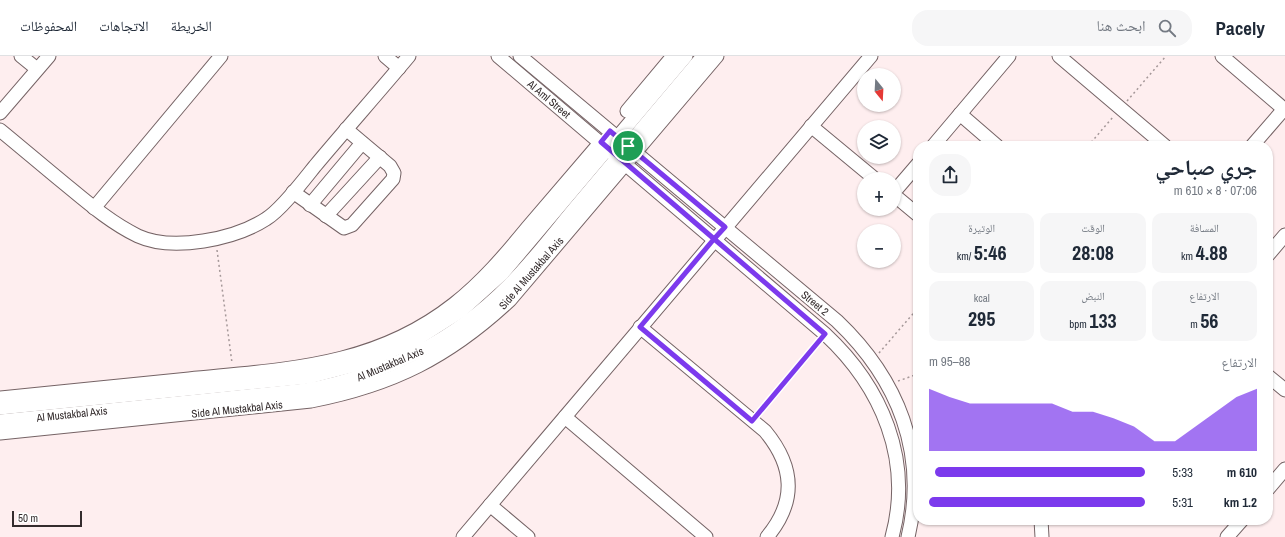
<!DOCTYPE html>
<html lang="ar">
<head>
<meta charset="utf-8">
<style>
  :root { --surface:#fff; --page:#f6f6f7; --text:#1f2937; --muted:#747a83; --line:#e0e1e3; --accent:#7c3aed }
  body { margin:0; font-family:"Archivo Narrow","Noto Naskh Arabic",sans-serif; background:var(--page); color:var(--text); direction:rtl; height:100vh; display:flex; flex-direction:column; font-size:15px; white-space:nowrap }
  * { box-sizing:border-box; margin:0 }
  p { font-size:13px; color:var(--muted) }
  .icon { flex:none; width:22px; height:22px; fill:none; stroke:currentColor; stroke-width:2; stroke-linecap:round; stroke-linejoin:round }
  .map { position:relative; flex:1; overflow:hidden; direction:ltr }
  .details { position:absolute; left:913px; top:85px; width:360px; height:384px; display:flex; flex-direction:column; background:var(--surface); border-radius:16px; box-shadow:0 1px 3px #0004; direction:rtl }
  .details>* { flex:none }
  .needle { width:26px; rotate:162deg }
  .fabs { position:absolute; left:857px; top:12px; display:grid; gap:8px }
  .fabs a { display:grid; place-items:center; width:44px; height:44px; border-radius:50%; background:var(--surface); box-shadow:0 1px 3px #0004; font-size:20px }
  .scale { position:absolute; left:12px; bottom:10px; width:70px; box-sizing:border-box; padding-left:4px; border:2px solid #342c2d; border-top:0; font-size:11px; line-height:14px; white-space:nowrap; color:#342c2d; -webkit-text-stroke:3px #fff; paint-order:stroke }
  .pin { position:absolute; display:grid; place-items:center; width:34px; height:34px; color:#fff; margin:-17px; border:2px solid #fff; border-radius:50%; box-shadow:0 1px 4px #0007 }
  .round { display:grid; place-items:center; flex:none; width:42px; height:42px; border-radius:16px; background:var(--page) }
  .summary { display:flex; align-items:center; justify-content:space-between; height:68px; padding:0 16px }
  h1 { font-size:22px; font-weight:800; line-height:30px }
  .stats { display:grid; grid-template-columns:repeat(3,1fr); gap:6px; height:68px; padding:4px 16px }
  .stats div { display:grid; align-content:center; border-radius:10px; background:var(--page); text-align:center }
  .stats b { font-size:20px; font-weight:800 }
  .stats small { font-size:11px; font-weight:400 }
  .stats p { font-size:11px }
  .chart { height:112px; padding:8px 16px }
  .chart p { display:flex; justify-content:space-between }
  .chart svg { width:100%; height:72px; margin-top:4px; fill:var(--accent); opacity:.7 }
  ul { padding:0 16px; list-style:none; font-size:13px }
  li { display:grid; grid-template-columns:64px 48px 1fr; align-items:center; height:30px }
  li i { height:10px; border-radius:5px; background:var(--accent) }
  header { display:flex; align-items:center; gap:24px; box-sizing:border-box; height:56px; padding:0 20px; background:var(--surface); border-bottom:1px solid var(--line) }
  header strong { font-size:19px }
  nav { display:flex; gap:22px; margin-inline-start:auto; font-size:14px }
  .search { width:280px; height:36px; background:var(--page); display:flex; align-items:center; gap:10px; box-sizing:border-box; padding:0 14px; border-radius:16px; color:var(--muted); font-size:15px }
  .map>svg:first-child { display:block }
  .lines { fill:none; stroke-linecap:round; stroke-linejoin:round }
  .minor-casing { stroke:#756365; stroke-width:15 }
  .path { stroke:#a59899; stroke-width:1.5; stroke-dasharray:2 3; stroke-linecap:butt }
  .minor { stroke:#fff; stroke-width:13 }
  .route-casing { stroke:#fff; stroke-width:8 }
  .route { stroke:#7c3aed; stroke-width:5 }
  .labels { text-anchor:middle; stroke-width:4; stroke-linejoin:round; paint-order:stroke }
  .street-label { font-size:11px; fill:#342c2d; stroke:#fff }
</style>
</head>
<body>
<header>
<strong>Pacely</strong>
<div class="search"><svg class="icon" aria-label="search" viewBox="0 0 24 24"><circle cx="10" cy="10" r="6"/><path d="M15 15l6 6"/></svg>ابحث هنا</div>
<nav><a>الخريطة</a><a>الاتجاهات</a><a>المحفوظات</a></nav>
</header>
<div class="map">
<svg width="1285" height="481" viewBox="0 0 1285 481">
  <rect width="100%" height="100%" fill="#feeeef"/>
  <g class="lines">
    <g class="minor-casing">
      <g id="minor">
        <polyline points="21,0 37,13"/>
        <polyline points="385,0 399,12"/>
        <path d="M498,0L825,278C882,331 913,404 892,481"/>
        <path d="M520,0L837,265C898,323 928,397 908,481"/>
        <polyline points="1059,0 1165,90"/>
        <polyline points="1222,0 1285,54"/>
        <polyline points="627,55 673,0"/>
        <polyline points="0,57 49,0"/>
        <polyline points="960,58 997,90"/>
        <polyline points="811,70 875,123"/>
        <path d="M0,74C22,92 43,110 65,128C88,147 111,167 138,180C173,196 235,183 266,163C281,154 303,125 315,110C346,73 378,37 409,0"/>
        <polyline points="933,90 1009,0"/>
        <polyline points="1252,90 1284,53"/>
        <polyline points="293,136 344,172 352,169 393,123 394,117 390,110 346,73"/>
        <polyline points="894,136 918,108"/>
        <polyline points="894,139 918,159"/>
        <polyline points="310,149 362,87"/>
        <polyline points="94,152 221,0"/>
        <polyline points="326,160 380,101"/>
        <polyline points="1268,199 1285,179"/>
        <path d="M640,271L765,375C794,410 797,445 767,481"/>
        <polyline points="1268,320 1285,334"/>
        <path d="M0,342C63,336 126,329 189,323C286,313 374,311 454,248C482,226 505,199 528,171C552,143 576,115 600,87"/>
        <polyline points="0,352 309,321 363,307 414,285 461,255 502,218 686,0"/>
        <polyline points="565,361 706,481"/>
        <path d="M0,365L306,334C384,319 453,286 509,229C535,203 557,173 580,146C621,97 662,49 703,0"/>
        <path d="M0,377L311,345C393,329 449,301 510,244L717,0"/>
        <polyline points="1268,433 1285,413"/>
        <polyline points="490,449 528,481"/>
        <polyline points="1041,464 1042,481"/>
        <polyline points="463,481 871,0"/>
        <polyline points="1227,481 1242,464"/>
      </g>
    </g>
    <g class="path">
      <polyline points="1127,45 1166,0"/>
      <polyline points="1088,90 1113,61"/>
      <polyline points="217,194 232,307"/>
      <polyline points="879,297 918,252"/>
      <polyline points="898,325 918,318"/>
      <polyline points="760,357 817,287"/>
    </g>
    <use href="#minor" class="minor"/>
  </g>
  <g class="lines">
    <g class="route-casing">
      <path id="route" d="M628,90L610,75L601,86C676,150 750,214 825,278L752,365L640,271L714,183L725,171L628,90"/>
    </g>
    <use href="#route" class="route"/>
  </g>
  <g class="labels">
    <g class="street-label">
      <text transform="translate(549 43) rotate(40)" y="4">Al Aml Street</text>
      <text transform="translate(531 217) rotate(-49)" y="4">Side Al Mustakbal Axis</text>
      <text transform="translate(815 247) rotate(40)" y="4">Street 2</text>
      <text transform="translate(390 308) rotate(-23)" y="4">Al Mustakbal Axis</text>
      <text transform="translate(237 353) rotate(-6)" y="4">Side Al Mustakbal Axis</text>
      <text transform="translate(72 358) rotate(-6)" y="4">Al Mustakbal Axis</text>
    </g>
  </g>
</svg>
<div class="fabs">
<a><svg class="needle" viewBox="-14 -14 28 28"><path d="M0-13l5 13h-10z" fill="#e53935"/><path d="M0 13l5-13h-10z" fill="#747a83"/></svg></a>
<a><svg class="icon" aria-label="layers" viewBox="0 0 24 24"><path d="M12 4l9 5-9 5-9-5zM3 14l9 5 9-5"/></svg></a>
<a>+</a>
<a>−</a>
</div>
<div class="scale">50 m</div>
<div class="pin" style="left:628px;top:90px;background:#1e9e55"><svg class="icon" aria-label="arrive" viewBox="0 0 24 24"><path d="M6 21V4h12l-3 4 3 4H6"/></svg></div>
<section class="details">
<div class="summary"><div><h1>جري صباحي</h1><p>07:06 · 8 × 610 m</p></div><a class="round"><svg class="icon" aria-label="share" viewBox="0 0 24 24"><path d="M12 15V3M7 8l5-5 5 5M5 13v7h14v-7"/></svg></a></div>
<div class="stats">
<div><p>المسافة</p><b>4.88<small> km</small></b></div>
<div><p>الوقت</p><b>28:08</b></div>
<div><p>الوتيرة</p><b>5:46<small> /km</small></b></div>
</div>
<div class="stats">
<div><p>الارتفاع</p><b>56<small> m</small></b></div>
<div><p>النبض</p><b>133<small> bpm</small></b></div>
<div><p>kcal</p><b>295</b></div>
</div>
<div class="chart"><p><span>الارتفاع</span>88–95 m</p>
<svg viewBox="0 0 160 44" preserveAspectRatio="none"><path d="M0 44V6L10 11L20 15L30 15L40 15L50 15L60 15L70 20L80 20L90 24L100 29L110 38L120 38L130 29L140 20L150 11L160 6V44z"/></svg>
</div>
<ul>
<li><b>610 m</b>5:33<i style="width:97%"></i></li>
<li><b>1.2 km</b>5:31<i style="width:100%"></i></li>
</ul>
</section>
</div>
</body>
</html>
